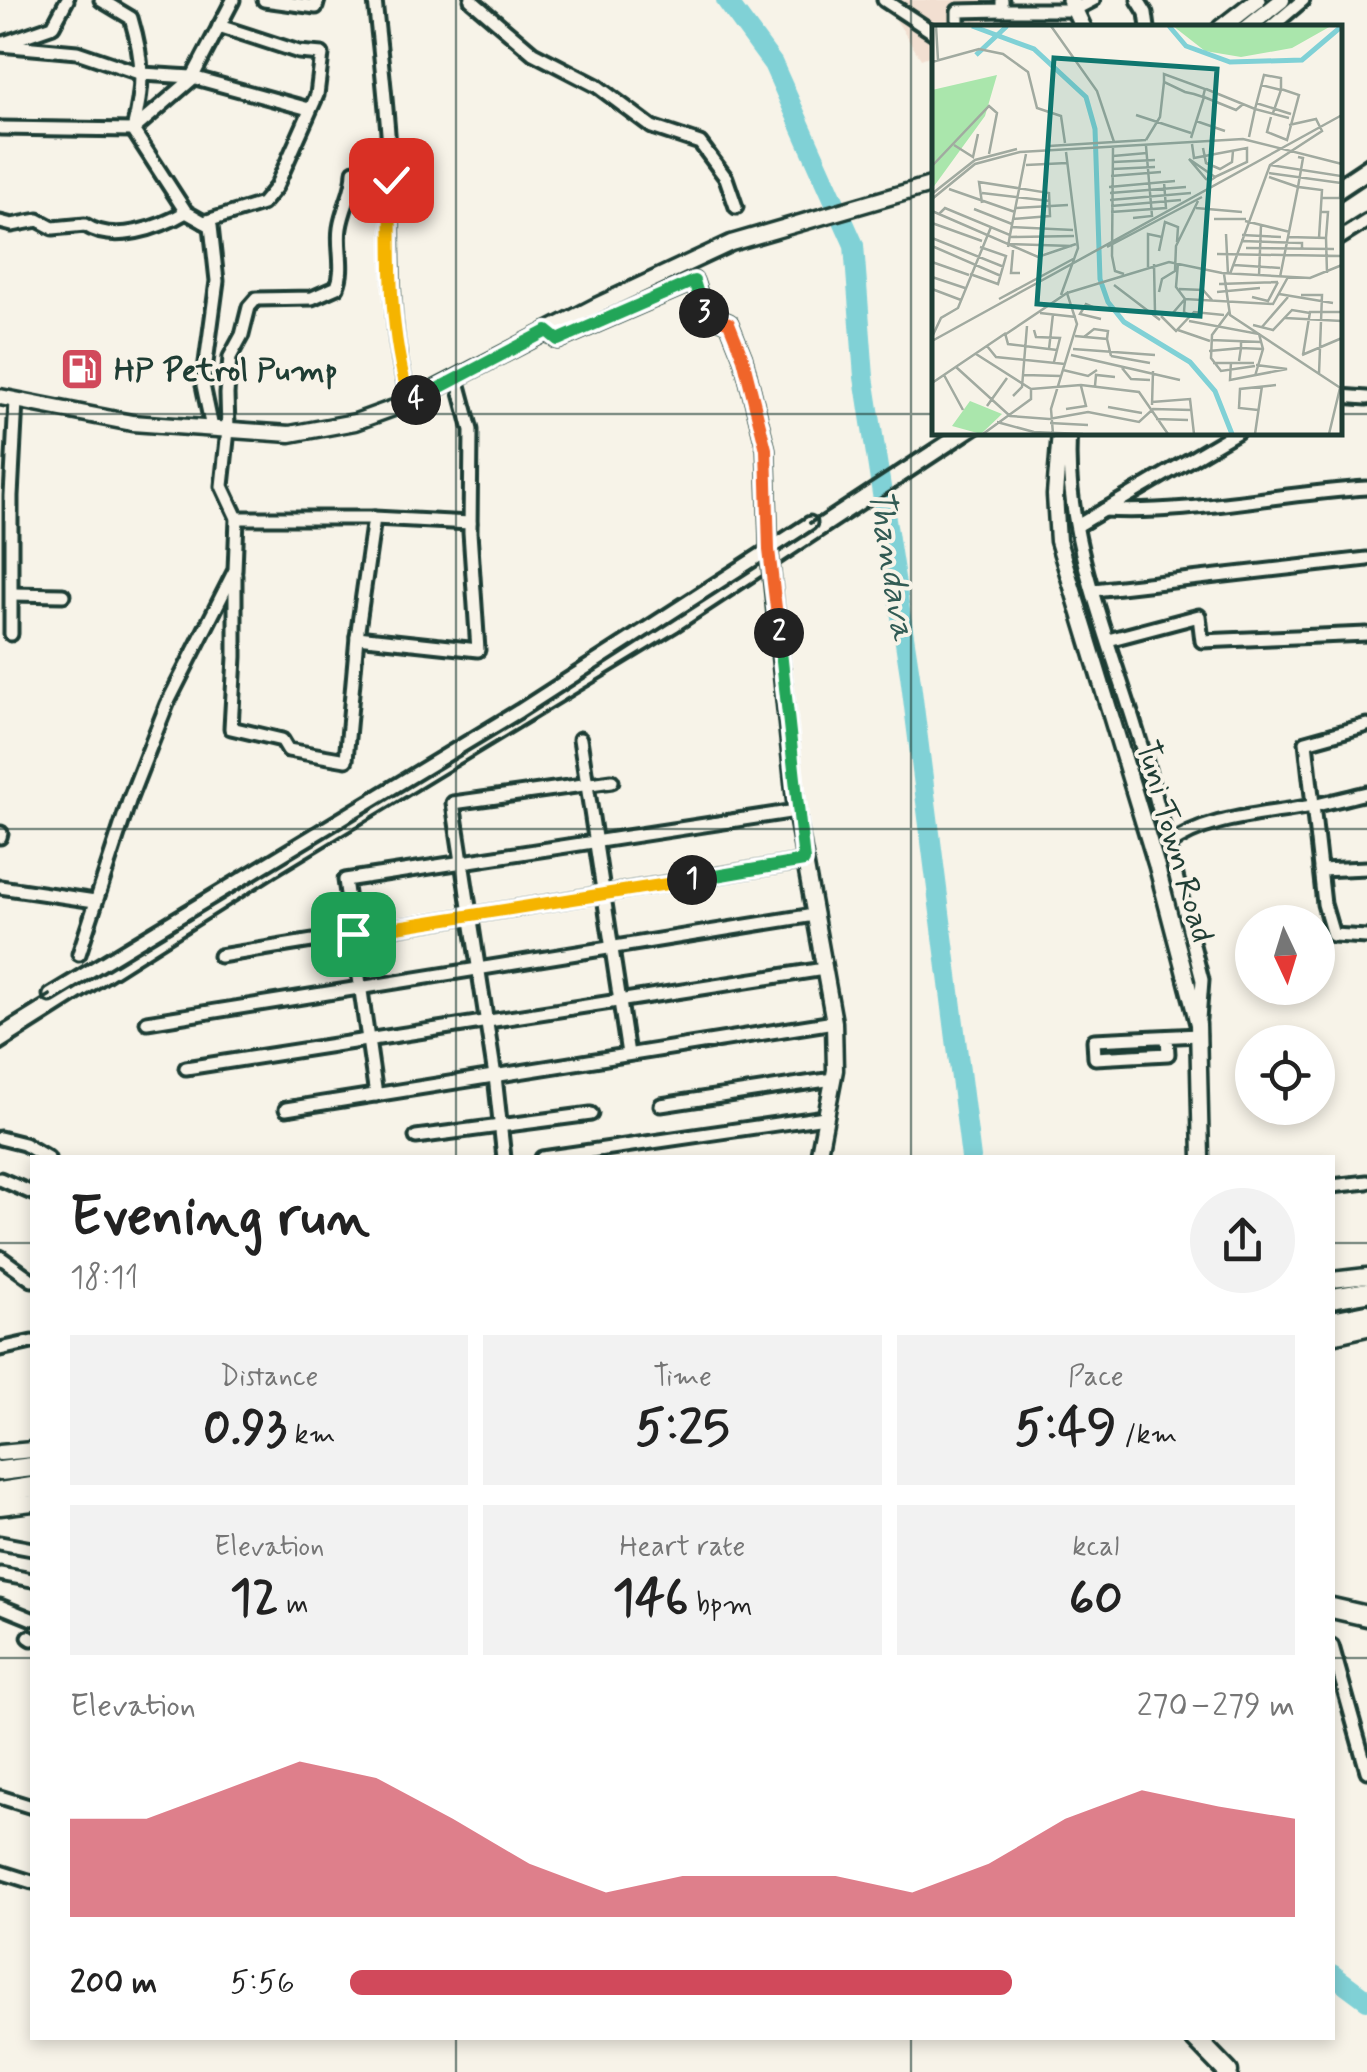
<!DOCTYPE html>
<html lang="en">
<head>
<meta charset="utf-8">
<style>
  :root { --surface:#fff; --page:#f2f2f2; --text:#222; --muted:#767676; --accent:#d1495b }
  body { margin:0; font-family:Mynerve,sans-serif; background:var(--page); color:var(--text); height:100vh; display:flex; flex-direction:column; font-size:38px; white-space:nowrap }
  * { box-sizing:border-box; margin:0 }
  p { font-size:32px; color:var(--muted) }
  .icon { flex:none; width:55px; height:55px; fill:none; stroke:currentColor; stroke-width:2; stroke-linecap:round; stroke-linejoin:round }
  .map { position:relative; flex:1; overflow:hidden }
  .side { position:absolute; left:30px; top:1155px; width:1305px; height:885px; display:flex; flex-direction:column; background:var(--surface); border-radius:0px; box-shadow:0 5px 15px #0003 }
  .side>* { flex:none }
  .needle { width:65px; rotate:176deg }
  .buttons { position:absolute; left:1235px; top:905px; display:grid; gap:20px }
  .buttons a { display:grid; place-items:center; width:100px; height:100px; border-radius:50%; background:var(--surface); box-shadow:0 5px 15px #0003; font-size:50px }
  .pin { position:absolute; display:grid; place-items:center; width:85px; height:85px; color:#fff; margin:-42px; border-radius:20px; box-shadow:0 5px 15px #0006 }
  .km { position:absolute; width:50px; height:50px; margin:-25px; border-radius:50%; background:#222; color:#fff; font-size:28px; line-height:50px; text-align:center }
  .round { display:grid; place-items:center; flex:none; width:105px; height:105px; border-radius:52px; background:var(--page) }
  .summary { display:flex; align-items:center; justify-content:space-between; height:170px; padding:0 40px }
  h1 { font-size:55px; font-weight:800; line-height:75px }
  .stats { display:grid; grid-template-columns:repeat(3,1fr); gap:15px; height:170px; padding:10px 40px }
  .stats div { display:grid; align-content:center; border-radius:0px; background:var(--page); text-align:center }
  .stats b { font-size:50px; font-weight:800 }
  .stats small { font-size:28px; font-weight:400 }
  .stats p { font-size:28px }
  .chart { height:280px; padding:20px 40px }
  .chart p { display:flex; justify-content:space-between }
  .chart svg { width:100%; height:180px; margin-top:10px; fill:var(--accent); opacity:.7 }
  ul { padding:0 40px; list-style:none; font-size:32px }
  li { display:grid; grid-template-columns:160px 120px 1fr; align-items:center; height:75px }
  li i { height:25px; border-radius:12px; background:var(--accent) }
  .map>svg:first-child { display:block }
  .built { fill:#f2dfd1 }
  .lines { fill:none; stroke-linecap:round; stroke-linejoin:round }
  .river { stroke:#80d1d6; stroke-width:20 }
  .minor-casing { stroke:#1f3d34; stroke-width:19 }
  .tertiary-casing { stroke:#1f3d34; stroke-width:21 }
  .secondary-casing { stroke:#1f3d34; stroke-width:22 }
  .primary-casing { stroke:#1f3d34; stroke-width:25 }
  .trunk-casing { stroke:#1f3d34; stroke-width:25 }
  .minor { stroke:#f7f3e8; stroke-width:11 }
  .tertiary { stroke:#f7f3e8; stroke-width:14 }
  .secondary { stroke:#f7f3e8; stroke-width:15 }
  .primary { stroke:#f7f3e8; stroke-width:18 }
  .trunk { stroke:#f7f3e8; stroke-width:18 }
  .rail { stroke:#1f3d34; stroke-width:4 }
  .split-1-casing { stroke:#fff; stroke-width:20 }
  .split-2-casing { stroke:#fff; stroke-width:20 }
  .split-3-casing { stroke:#fff; stroke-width:20 }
  .split-4-casing { stroke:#fff; stroke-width:20 }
  .split-5-casing { stroke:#fff; stroke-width:20 }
  .split-1 { stroke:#f5b400; stroke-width:12 }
  .split-2 { stroke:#22a559; stroke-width:12 }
  .split-3 { stroke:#f0652b; stroke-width:12 }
  .split-4 { stroke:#22a559; stroke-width:12 }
  .split-5 { stroke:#f5b400; stroke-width:12 }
  .grid { fill:none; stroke:#1f3d34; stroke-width:2.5; stroke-opacity:0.55 }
  .labels { text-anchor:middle; stroke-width:8; stroke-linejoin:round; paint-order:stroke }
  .poi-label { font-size:32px; font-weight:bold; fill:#1f3d34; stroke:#f7f3e8; text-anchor:start }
  .street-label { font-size:32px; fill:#1f3d34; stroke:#f7f3e8 }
  .water-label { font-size:35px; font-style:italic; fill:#325b54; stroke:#f7f3e8 }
  .inset-river { fill:none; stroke:#80d1d6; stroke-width:5 }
  .inset-road { fill:none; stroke:#a1aaa0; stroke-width:2.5 }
  .view { fill:#0f766e; fill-opacity:0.15; stroke:#0f766e; stroke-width:5 }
  .inset-edge { fill:none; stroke:#1f3d34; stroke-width:5 }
</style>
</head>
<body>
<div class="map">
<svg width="1367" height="2072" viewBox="0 0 1367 2072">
  <rect width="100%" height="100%" fill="#f7f3e8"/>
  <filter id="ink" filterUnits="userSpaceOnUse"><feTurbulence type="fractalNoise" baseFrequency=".01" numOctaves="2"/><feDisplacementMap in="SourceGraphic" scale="20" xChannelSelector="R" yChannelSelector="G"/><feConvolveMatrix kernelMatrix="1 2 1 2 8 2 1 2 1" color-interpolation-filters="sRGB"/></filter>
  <g filter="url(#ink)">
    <polygon class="built" points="883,0 985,0 988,27 934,28 934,54 921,59"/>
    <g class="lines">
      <g class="river">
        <polyline points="726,0 773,64 854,245 864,377 910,675 971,1158"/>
        <polyline points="1332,1974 1367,2000"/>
      </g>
      <g class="minor-casing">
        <g id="minor">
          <polyline points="264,0 316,7 318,0"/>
          <path d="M375,0C381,61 389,122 391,183C393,260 387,328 410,402"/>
          <polyline points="471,0 533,53 597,86 652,127 700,143 726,178 736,207"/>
          <polyline points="884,0 934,33"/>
          <polyline points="1138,0 1146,13 1148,28"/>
          <polyline points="1002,10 1074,10 1093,0"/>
          <polyline points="958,28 958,11 1002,10 1002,0"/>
          <polyline points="1270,28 1303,0"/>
          <polyline points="4,43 53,26 67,0"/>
          <polyline points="0,45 77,52 142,74 192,77 309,109"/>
          <path d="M0,128L133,130C144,86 144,62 131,18L101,0"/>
          <path d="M0,222L12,225L38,220L53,228L85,225C114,244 159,228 186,212"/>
          <polyline points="204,222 262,204 276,187 317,95 322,54 299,52 219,26"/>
          <polyline points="1340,238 1367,221"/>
          <polyline points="1340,396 1367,398"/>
          <polyline points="212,428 203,385 217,281 211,226 186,212 133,130 191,80 233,0"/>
          <path d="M1070,432C1062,529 1108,637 1136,729C1162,811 1180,896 1202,980L1199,1019"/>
          <path d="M1104,510C1191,515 1279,493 1367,488"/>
          <polyline points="237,518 374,518 470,523"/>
          <polyline points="1077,526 1237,432"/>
          <polyline points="235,574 235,657 231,728 282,740 288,750 346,760 357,637 374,518"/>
          <polyline points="1094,590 1367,559"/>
          <polyline points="12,594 63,595"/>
          <polyline points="11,634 11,496 16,401"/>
          <polyline points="357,637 478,650 470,532 471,430 457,378"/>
          <polyline points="1108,640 1199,616 1202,641 1367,634"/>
          <polyline points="1367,725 1306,742 1324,904 1333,935 1367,937"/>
          <polyline points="580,739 628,1054"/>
          <polyline points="0,837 1,833"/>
          <path d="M1167,846C1210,815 1262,816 1312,806C1331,802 1349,797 1367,793"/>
          <polyline points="1320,870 1367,868"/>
          <polyline points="0,887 95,901"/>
          <path d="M79,954L130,798L167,704L235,570L237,518L222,486L228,430L227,394L230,357L242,335L249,307L256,299L312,298L337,287C345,268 337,247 340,228C343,207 354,192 354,171"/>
          <polyline points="220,956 805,861"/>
          <polyline points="50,995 519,711 810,523"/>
          <polyline points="147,1022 814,915"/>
          <polyline points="1167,1037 1168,1054 1095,1058 1094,1040 1199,1035"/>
          <polyline points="186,1068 824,969"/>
          <polyline points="376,1095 345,880 796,811"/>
          <polyline points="661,1105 833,1079"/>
          <polyline points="286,1109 834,1022"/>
          <polyline points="416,1137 591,1114"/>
          <polyline points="0,1138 24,1144 48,1158"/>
          <polyline points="504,1158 495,1076 453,803 612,781"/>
          <polyline points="542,1158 825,1117"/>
          <polyline points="0,1179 32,1193"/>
          <polyline points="1332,1186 1367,1182"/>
          <polyline points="0,1257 32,1280"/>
          <polyline points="0,1349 32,1342"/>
          <polyline points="0,1543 32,1549"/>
          <polyline points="0,1574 32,1580"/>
          <polyline points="0,1606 32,1619"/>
          <polyline points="29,1637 32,1639"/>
          <polyline points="1332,1646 1367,1771"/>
          <polyline points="0,1797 32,1807"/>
          <polyline points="0,1872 32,1882"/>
        </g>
      </g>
      <g class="tertiary-casing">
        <g id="tertiary">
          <polyline points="1247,28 1282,0"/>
          <polyline points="547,331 558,340 694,281 705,313 729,323 743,358 766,449 769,550 796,811 834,1022 835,1070 818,1158"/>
          <polyline points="0,397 132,423 290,434 355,422 410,402 596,306 731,243 934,184"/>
          <polyline points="1060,432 1055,495 1058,541 1157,867 1198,1024 1201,1158"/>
          <polyline points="1332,1280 1367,1276"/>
          <polyline points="1332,1336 1367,1328"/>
          <polyline points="0,1453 32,1450"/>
          <polyline points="0,1507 32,1503"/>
        </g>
      </g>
      <g class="secondary-casing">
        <g id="secondary">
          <polyline points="1070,0 1083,28"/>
          <polyline points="1221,28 1257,0"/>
        </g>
      </g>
      <g class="primary-casing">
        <g id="primary">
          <polyline points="1332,1608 1367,1616"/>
          <polyline points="1195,2038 1228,2072"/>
        </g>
      </g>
      <g class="trunk-casing">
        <g id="trunk">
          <polyline points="1332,1298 1367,1292"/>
          <polyline points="1332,1321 1367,1314"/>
          <polyline points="0,1471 32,1467"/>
          <polyline points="0,1492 32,1487"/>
        </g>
      </g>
      <use href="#minor" class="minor"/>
      <use href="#tertiary" class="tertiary"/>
      <use href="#secondary" class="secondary"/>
      <use href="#primary" class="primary"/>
      <use href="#trunk" class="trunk"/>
      <g class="rail">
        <polyline points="1340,175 1367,157"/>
        <polyline points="1340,200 1367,182"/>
        <polyline points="810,523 949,432"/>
        <polyline points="0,1026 50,995"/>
        <polyline points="0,1051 276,876 679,631 981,432"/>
      </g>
    </g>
  </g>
  <g class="lines" filter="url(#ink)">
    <g class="split-1-casing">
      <polyline id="split-1" points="353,934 692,880"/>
    </g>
    <g class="split-2-casing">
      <polyline id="split-2" points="692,880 804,861 779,633"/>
    </g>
    <g class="split-3-casing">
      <polyline id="split-3" points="704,313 729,323 743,358 766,449 769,550 779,633"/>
    </g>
    <g class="split-4-casing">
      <polyline id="split-4" points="416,400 547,331 558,340 694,281 704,313"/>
    </g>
    <g class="split-5-casing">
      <path id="split-5" d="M391,180C390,256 388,329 410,402L416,400"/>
    </g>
    <use href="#split-1" class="split-1"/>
    <use href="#split-2" class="split-2"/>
    <use href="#split-3" class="split-3"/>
    <use href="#split-4" class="split-4"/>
    <use href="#split-5" class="split-5"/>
  </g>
  <path class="grid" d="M456,0V1158M911,0V1158M0,414H934M1340,414H1367M0,829H1367M0,1243H32M1332,1243H1367M0,1658H32M1332,1658H1367M456,2038V2072M911,2038V2072"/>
  <defs>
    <g id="fuel-square" transform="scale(2.25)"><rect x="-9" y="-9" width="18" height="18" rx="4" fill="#d1495b" stroke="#f7f3e8"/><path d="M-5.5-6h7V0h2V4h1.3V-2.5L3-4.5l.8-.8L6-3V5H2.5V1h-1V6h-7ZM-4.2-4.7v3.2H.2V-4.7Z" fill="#fff"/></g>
  </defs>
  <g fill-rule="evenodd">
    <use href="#fuel-square" x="82" y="369"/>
  </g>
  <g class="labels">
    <g class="poi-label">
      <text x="114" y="380">HP Petrol Pump</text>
    </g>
    <g class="street-label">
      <text transform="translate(1176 841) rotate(74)" y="11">Tuni Town Road</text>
    </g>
    <g class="water-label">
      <text transform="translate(893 564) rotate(81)" y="12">Thandava</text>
    </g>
  </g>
  <g transform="translate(932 25)">
    <rect width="410" height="410" fill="#f7f3e8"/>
    <path d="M241,1H399L360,23L309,32L273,26ZM65,50L53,91L0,164V65Z" fill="#aae6ac"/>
    <path d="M38,376L70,389L49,409L20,401Z" fill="#aae6ac"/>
    <path class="inset-river" d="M40,1L102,24L154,72L163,104L168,254L176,277L192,297L258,337L283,366L300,409M237,1L254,21L298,37L370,35L410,1M44,30L75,1"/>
    <path class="inset-road" d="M4,1L6,35M119,1L165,66L182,117M0,37L47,24L71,29L96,47L105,83L129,91L133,118M329,60L349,65L341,88M274,64L323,84L332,50L349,53V65M272,72L304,85L310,80M324,78L359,89M204,90L259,108M339,92L335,107L355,115L367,70L349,64M264,96L293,106M317,112L323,84L357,93M259,113L272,72H271L262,69L253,67L232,57V49L273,64L271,72M214,115L228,92L232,57M260,119L262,133L315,123V137L283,152L257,134L274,154L279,155L285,151M22,120L41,132L46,109M117,121L214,115M181,122L180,231L183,246L192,249M271,123L274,138L288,144L300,137L301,126M181,131L215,128M181,137L223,135M94,140L135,138M338,140L409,151L408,173H389M0,141L57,81L65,88L57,129M180,144L223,142M337,148L409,158M179,151L229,147M337,152L366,162L371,133L366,132M177,162L243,156M17,164L83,187M1,168L43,135L85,124M50,168L118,176M178,168L254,162M0,174L43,139L88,127L311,114L410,139M178,175L259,168M50,178L47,157L117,168L118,191L81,194M179,181L249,175M84,183L136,180M264,183L310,187M42,184L80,199M0,186L106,232L144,219M179,187L234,183L232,157M388,187H396L394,213M7,189L13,183L78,210L76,222M201,193L220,191L214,121M282,194H314M313,196L358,207M0,198L50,216M80,202L141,205M294,209L296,249M78,210L94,129M310,210L349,212M78,212L142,211M356,212L394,213L395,248M0,213L72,242M309,216L370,218V224M76,219L140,221M0,221L69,251M175,222L270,172M314,223L402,224M81,225L79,248H88M227,226L233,197L246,202L245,217M285,229L410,231M0,237L37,250M222,239L223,288L240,289L253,274L244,262L246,238M302,240L348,243M216,242V209L230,212M38,249L66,259L74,231L48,222M292,249L298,290L410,364M298,249L338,140L390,106L384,94L357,100M327,251L329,200M0,252L33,263M348,252L366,162L390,165L387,213M287,259L346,257M182,260L228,295M0,264L29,275M247,264L271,265L280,275M227,267L230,254L243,246L244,221L266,176M285,267L328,263M135,268L237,237L290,248L378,253L410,240M347,269L401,278M129,270L146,223L134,127M369,270H390L387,349M320,272L336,276L346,257M67,274L143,233M163,283L154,279L148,289L169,294M297,287L280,310L279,333L289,346L323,341M108,288L144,292M229,291L244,306L262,287L292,290M259,291L252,287L253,274L341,279L356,252M353,293L410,296M257,296L327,309L331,324L323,351M321,300L341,305L360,285L378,288M330,302L356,272M102,305L104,312L128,313L122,337M246,305L278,316M73,308L76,319L125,325M74,309L135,268L145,299L119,384L121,409M143,311L175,314L179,331M0,312L9,293L26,283L59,202M152,312L162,304L176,306L175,314M279,315L329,317M0,316L410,90M55,321L64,332L133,339M117,324L121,289M141,324L223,330M277,326L309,323V315M44,329L99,364L149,360L207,367L236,409M139,330L248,355M370,330L410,313M371,330L378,287H410M179,331L218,338M307,336L309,323L331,324M299,337L298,355L355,344L324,340M281,338H322M24,342L78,391L117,394L156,387L207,397L221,384L260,385M190,343L199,354L218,355M131,345L156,351L165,345M12,350L31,385M92,350L129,351M0,358L74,308M163,361L164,350L183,352M81,371L90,362L95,301M220,377L258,374L262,409M220,380L221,346M55,381L75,353M176,382L210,388M134,384L154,381L149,361M326,385L307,383L308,364L344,360M224,394L256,395M65,397L102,407M118,398L156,400M102,407L151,409M51,409L99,374V364M323,409L330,361M397,409L408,363"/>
    <path class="view" d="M122,33L285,44L268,291L105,279Z"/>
    <rect width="410" height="410" class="inset-edge"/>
  </g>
</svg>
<div class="buttons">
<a><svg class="needle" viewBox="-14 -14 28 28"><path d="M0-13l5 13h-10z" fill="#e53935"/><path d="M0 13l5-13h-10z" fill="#767676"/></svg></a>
<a><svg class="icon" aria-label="locate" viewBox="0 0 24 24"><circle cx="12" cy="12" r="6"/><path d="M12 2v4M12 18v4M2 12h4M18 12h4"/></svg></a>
</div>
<div class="pin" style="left:353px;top:934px;background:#1e9e55"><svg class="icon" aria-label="arrive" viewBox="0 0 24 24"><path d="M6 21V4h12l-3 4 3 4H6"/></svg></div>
<div class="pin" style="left:391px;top:180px;background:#d93025"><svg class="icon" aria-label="check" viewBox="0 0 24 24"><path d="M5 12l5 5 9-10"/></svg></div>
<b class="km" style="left:692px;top:880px">1</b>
<b class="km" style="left:779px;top:633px">2</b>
<b class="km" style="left:704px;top:313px">3</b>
<b class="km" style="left:416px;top:400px">4</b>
<section class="side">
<div class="summary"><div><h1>Evening run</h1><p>18:11</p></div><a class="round"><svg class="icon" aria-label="share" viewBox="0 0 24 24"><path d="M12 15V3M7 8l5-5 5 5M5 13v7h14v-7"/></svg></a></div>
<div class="stats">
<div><p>Distance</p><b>0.93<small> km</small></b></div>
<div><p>Time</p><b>5:25</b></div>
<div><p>Pace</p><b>5:49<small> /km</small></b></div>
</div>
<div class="stats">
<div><p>Elevation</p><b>12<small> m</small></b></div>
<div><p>Heart rate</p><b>146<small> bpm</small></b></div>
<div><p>kcal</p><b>60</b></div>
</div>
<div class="chart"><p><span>Elevation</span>270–279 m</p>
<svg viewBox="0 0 160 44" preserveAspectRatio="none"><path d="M0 44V20L10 20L20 13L30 6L40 10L50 20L60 31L70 38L80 34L90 34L100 34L110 38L120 31L130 20L140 13L150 17L160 20V44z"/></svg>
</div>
<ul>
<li><b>200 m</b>5:56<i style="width:70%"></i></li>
</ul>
</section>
</div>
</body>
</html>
